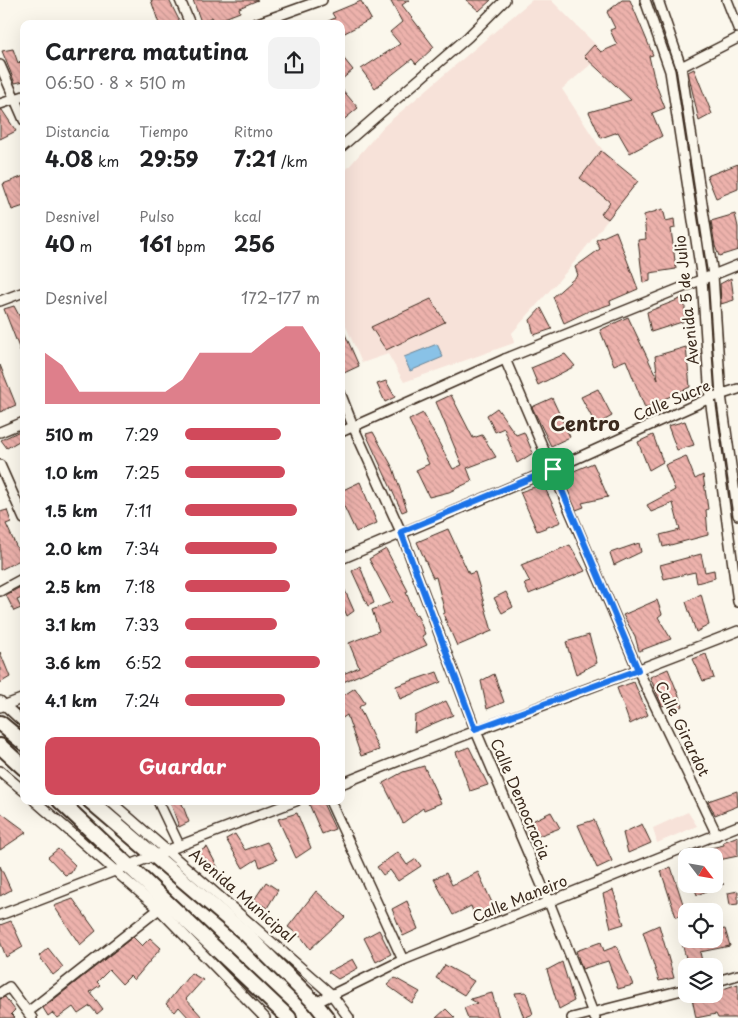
<!DOCTYPE html>
<html lang="es">
<head>
<meta charset="utf-8">
<style>
  :root { --surface:#fff; --page:#f2f2f2; --text:#202124; --muted:#757577; --accent:#d1495b }
  body { margin:0; font-family:"Playpen Sans",sans-serif; background:var(--page); color:var(--text); height:100vh; display:flex; flex-direction:column; font-size:19px; white-space:nowrap }
  * { box-sizing:border-box; margin:0 }
  p { font-size:16px; color:var(--muted) }
  .icon { flex:none; width:28px; height:28px; fill:none; stroke:currentColor; stroke-width:2; stroke-linecap:round; stroke-linejoin:round }
  .map { position:relative; flex:1; overflow:hidden }
  .panel { position:absolute; left:20px; top:20px; width:325px; height:785px; display:flex; flex-direction:column; background:var(--surface); border-radius:10px; box-shadow:0 5px 20px #0002 }
  .panel>* { flex:none }
  .needle { width:32px; rotate:121deg }
  .controls { position:absolute; left:678px; top:848px; display:grid; gap:10px }
  .controls a { display:grid; place-items:center; width:45px; height:45px; border-radius:10px; background:var(--surface); box-shadow:0 5px 20px #0002; font-size:25px }
  .pin { position:absolute; display:grid; place-items:center; width:42px; height:42px; color:#fff; margin:-21px; border-radius:10px; box-shadow:0 2px 8px #0006 }
  .round { display:grid; place-items:center; flex:none; width:52px; height:52px; border-radius:10px; background:var(--page) }
  .headline { display:flex; align-items:center; justify-content:space-between; height:85px; padding:0 25px }
  h1 { font-size:22px; font-weight:700; line-height:38px }
  .figures { display:grid; grid-template-columns:repeat(3,1fr); gap:8px; height:85px; padding:5px 25px }
  .figures div { display:grid; align-content:center }
  .figures b { font-size:21px; font-weight:700 }
  .figures small { font-size:14px; font-weight:400 }
  .figures p { font-size:14px }
  .chart { height:140px; padding:10px 25px }
  .chart p { display:flex; justify-content:space-between }
  .chart svg { width:100%; height:90px; margin-top:5px; fill:var(--accent); opacity:.7 }
  .primary-button { display:flex; gap:10px; margin-top:auto; padding:10px 25px }
  .primary-button a { flex:1; height:58px; border-radius:10px; background:var(--accent); color:#fff; font-size:20px; font-weight:700; line-height:58px; text-align:center }
  ul { padding:0 25px; list-style:none; font-size:16px }
  li { display:grid; grid-template-columns:80px 60px 1fr; align-items:center; height:38px }
  li i { height:12px; border-radius:6px; background:var(--accent) }
  .map>svg:first-child { display:block }
  .built { fill:#f7e2d9 }
  .water { fill:#89c2e7; stroke:#6a8597 }
  .building { fill:url(#building-back-hatch); stroke:#3b2a1e }
  .lines { fill:none; stroke-linecap:round; stroke-linejoin:round }
  .minor-casing { stroke:#3b2a1e; stroke-width:12 }
  .trunk-casing { stroke:#3b2a1e; stroke-width:18 }
  .minor { stroke:#fbf7ec; stroke-width:9 }
  .trunk { stroke:#fbf7ec; stroke-width:14 }
  .route-casing { stroke:#fff; stroke-width:10 }
  .route { stroke:#1a73e8; stroke-width:6 }
  .labels { text-anchor:middle; stroke-width:4.5; stroke-linejoin:round; paint-order:stroke }
  .street-label { font-size:15px; fill:#3b2a1e; stroke:#fbf7ec }
  .district-label { font-size:20px; font-weight:bold; fill:#3b2a1e; stroke:#fbf7ec }
</style>
</head>
<body>
<div class="map">
<svg width="738" height="1018" viewBox="0 0 738 1018">
  <defs>
    <pattern id="building-back-hatch" width="6" height="6" patternUnits="userSpaceOnUse" patternTransform="scale(1.25)"><rect width="6" height="6" fill="#edb2ac"/><path d="M-1 5l2 2M0 0l6 6M5-1l2 2" fill="none" stroke="#cc9994"/></pattern>
  </defs>
  <rect width="100%" height="100%" fill="#fbf7ec"/>
  <filter id="ink" filterUnits="userSpaceOnUse"><feTurbulence type="fractalNoise" baseFrequency=".02" numOctaves="2"/><feDisplacementMap in="SourceGraphic" scale="10" xChannelSelector="R" yChannelSelector="G"/><feConvolveMatrix kernelMatrix="1 2 1 2 8 2 1 2 1" color-interpolation-filters="sRGB"/></filter>
  <g filter="url(#ink)">
    <g class="built">
      <polygon points="532,0 551,0 604,53 562,89 597,143 626,178 638,182 567,271 512,333 514,343 404,382 388,354 362,363 341,315 341,176 384,126"/>
      <polygon points="688,812 697,826 657,843 653,828"/>
    </g>
    <polygon class="water" points="437,344 443,357 410,371 404,357"/>
    <g class="building">
      <polygon points="151,0 169,0 181,24 159,24"/>
      <polygon points="193,0 258,0 239,8 240,12 214,22 212,17 201,22"/>
      <polygon points="390,0 409,0 402,5 434,47 416,64 412,59 375,88 361,69 400,44 390,32 402,22"/>
      <polygon points="466,0 491,0 479,11"/>
      <polygon points="622,0 630,0 653,55 649,56 655,82 665,108 652,113 662,136 630,153 618,132 601,138 589,112 631,100 584,56 594,45 601,52 617,45 610,30 615,28 607,12"/>
      <polygon points="361,1 371,19 341,35 341,24 322,24 335,18 332,13"/>
      <polygon points="13,49 18,63 24,61 24,81 15,83 2,51"/>
      <polygon points="341,55 353,70 341,80"/>
      <polygon points="694,69 712,114 699,121 688,72"/>
      <polygon points="341,88 358,108 341,122"/>
      <polygon points="0,110 2,110 16,131 0,139"/>
      <polygon points="601,151 638,181 608,219 601,214 610,202 580,178"/>
      <polygon points="738,164 738,189 716,198 707,176"/>
      <polygon points="24,176 24,206 12,210 3,184"/>
      <polygon points="663,209 666,221 674,219 675,228 671,229 676,269 650,273 650,281 643,283 638,240 646,239 644,215"/>
      <polygon points="735,214 738,227 738,250 719,256 715,246 711,221"/>
      <polygon points="616,231 638,289 610,301 611,304 591,311 591,310 564,323 553,297 578,275 575,267 600,249 596,240"/>
      <polygon points="731,278 734,300 721,304 720,284"/>
      <polygon points="685,297 685,321 651,332 647,312"/>
      <polygon points="431,299 445,322 386,350 371,327"/>
      <polygon points="14,306 24,325 23,358 4,309"/>
      <polygon points="541,308 552,329 534,335 530,320"/>
      <polygon points="628,317 658,380 655,356 686,347 690,387 645,408 626,360 614,365 600,330"/>
      <polygon points="341,325 359,366 344,373 341,365"/>
      <polygon points="565,354 575,366 538,385 531,368"/>
      <polygon points="0,365 16,405 0,412"/>
      <polygon points="386,381 395,397 385,402 377,384"/>
      <polygon points="598,389 612,416 596,425 581,397"/>
      <polygon points="451,395 473,438 482,435 496,457 467,468 472,481 449,492 429,497 416,470 429,464 409,420 423,413 453,469 462,465 436,402"/>
      <polygon points="552,398 570,437 551,446 532,407"/>
      <polygon points="497,408 516,435 524,432 533,453 517,463 504,428 495,432 487,415"/>
      <polygon points="685,421 694,445 677,450 668,426"/>
      <polygon points="24,429 24,438 7,448 1,440"/>
      <polygon points="373,432 393,468 407,510 402,512 366,434"/>
      <polygon points="653,435 663,462 649,470 638,442"/>
      <polygon points="686,456 695,479 703,475 708,509 706,510 708,535 663,547 660,535 680,530 673,503 651,512 647,505 675,490 665,465"/>
      <polygon points="593,463 608,497 582,503 584,507 576,510 562,476"/>
      <polygon points="360,482 377,523 356,532 341,500 341,491"/>
      <polygon points="543,484 561,522 537,531 520,492"/>
      <polygon points="7,510 11,522 6,524 22,559 0,570 0,512"/>
      <polygon points="448,529 469,574 475,572 492,631 457,646 443,614 445,613 436,577 433,578 417,542"/>
      <polygon points="639,543 641,552 614,565 610,553"/>
      <polygon points="570,545 585,571 529,594 524,584 530,582 521,565"/>
      <polygon points="386,549 408,591 406,592 415,615 417,614 425,634 422,636 427,645 341,683 341,675 359,667 349,643 379,631 372,610 392,602 369,559"/>
      <polygon points="701,554 705,572 714,570 715,578 697,583 695,572 664,579 660,565"/>
      <polygon points="360,566 374,603 368,606 352,571"/>
      <polygon points="24,585 24,597 17,600 21,608 14,611 6,595"/>
      <polygon points="343,586 354,611 347,616 341,601"/>
      <polygon points="506,592 513,607 502,613 494,598"/>
      <polygon points="701,594 709,625 696,632 686,602"/>
      <polygon points="657,600 662,614 658,617 671,639 639,651 635,636 623,615"/>
      <polygon points="589,635 597,663 576,674 566,642"/>
      <polygon points="0,652 10,677 0,683"/>
      <polygon points="706,654 714,678 703,681 693,659"/>
      <polygon points="668,669 683,706 673,710 670,703 662,706 650,677"/>
      <polygon points="437,672 441,682 400,699 396,686"/>
      <polygon points="494,674 504,702 487,709 481,681"/>
      <polygon points="634,682 648,715 630,724 617,688"/>
      <polygon points="355,688 365,703 359,707 379,750 361,756 347,715 341,719 341,697"/>
      <polygon points="446,701 453,715 414,732 415,716"/>
      <polygon points="469,747 488,785 470,791 456,752"/>
      <polygon points="424,766 441,803 424,810 423,808 403,823 383,783 403,772"/>
      <polygon points="737,791 738,806 715,815 708,801"/>
      <polygon points="170,801 181,801 189,822 179,827"/>
      <polygon points="318,801 322,801 335,829 322,834 309,804"/>
      <polygon points="0,812 27,832 0,850"/>
      <polygon points="551,812 560,828 530,839 526,824"/>
      <polygon points="297,813 311,848 296,858 278,819"/>
      <polygon points="594,820 612,861 597,868 578,825"/>
      <polygon points="642,824 651,843 628,853 623,833"/>
      <polygon points="235,834 245,850 267,842 277,860 260,867 257,859 243,868 226,839"/>
      <polygon points="738,836 738,856 714,861 714,856 688,856 688,853 724,845 723,842"/>
      <polygon points="207,847 228,887 225,890 197,853"/>
      <polygon points="58,849 75,865 71,873 65,875 48,857"/>
      <polygon points="398,852 407,865 416,859 421,866 398,881 390,870 383,875 377,867"/>
      <polygon points="0,866 11,890 0,896"/>
      <polygon points="671,867 686,913 676,917 661,871"/>
      <polygon points="478,872 494,907 474,914 471,906 453,915 434,879 446,873 452,885"/>
      <polygon points="266,882 278,890 267,908 254,900"/>
      <polygon points="693,884 724,884 697,895"/>
      <polygon points="613,890 624,924 611,928 603,894"/>
      <polygon points="316,891 345,917 310,949 302,938 288,927"/>
      <polygon points="738,891 738,904 730,905 728,893"/>
      <polygon points="73,899 96,931 80,945 54,906"/>
      <polygon points="407,901 418,929 403,936 392,909"/>
      <polygon points="11,921 23,947 6,957 0,941 0,925"/>
      <polygon points="659,925 674,978 659,981 643,932"/>
      <polygon points="725,929 730,946 700,952 703,966 688,966 681,939 714,939 714,931"/>
      <polygon points="379,930 391,954 376,962 364,938"/>
      <polygon points="133,937 142,946 150,938 161,948 134,980 130,976 122,984 109,970 97,982 100,985 90,992 103,1009 97,1014 90,1006 78,1014 73,1007 58,1018 52,1013 48,1016 43,1008"/>
      <polygon points="601,942 604,951 617,946 633,985 618,989 608,961 582,969 576,951"/>
      <polygon points="48,948 63,967 53,975 39,956"/>
      <polygon points="353,959 358,968 338,979 328,972"/>
      <polygon points="562,962 574,1001 559,1009 547,970"/>
      <polygon points="445,965 474,981 464,995 436,978"/>
      <polygon points="191,973 203,980 186,999 203,1018 189,1018 179,1007 175,1012 166,1004"/>
      <polygon points="395,978 420,992 412,1003 387,985"/>
      <polygon points="738,984 738,1018 718,1018 716,1014 696,1018 692,998 702,994 714,994 714,992"/>
      <polygon points="526,992 533,1014 524,1018 515,993"/>
      <polygon points="492,993 499,1018 468,1018 464,1008 477,1003 470,999"/>
      <polygon points="5,997 15,1010 11,1014 15,1018 0,1018 0,999"/>
      <polygon points="446,1009 455,1018 436,1018"/>
    </g>
    <g class="lines">
      <g class="minor-casing">
        <g id="minor">
          <polyline points="180,0 190,24"/>
          <polyline points="645,0 670,71 702,279 710,398 738,602"/>
          <polyline points="658,0 681,67 713,275 721,395 738,515"/>
          <polyline points="727,0 738,28"/>
          <polyline points="255,24 322,0"/>
          <polyline points="0,65 24,120"/>
          <polyline points="681,67 738,38"/>
          <polyline points="0,104 24,96"/>
          <polyline points="341,147 468,37 505,0"/>
          <polyline points="0,301 24,292"/>
          <polyline points="505,359 638,670 717,835"/>
          <polyline points="341,395 353,426 401,532 475,729 549,902 595,1018"/>
          <polyline points="0,432 24,422"/>
          <polyline points="341,432 505,359 738,265"/>
          <polyline points="0,465 24,519"/>
          <polyline points="341,559 553,469 710,398 738,389"/>
          <polyline points="0,591 24,578"/>
          <polyline points="0,701 24,723"/>
          <polyline points="0,707 24,698"/>
          <polyline points="0,771 24,791"/>
          <path d="M341,784C473,730 606,683 738,631"/>
          <polyline points="35,801 159,909 265,1018"/>
          <polyline points="110,801 332,995 349,1018"/>
          <polyline points="158,801 179,845"/>
          <polyline points="330,801 403,960"/>
          <path d="M0,915C99,878 197,838 296,801"/>
          <polyline points="714,982 738,975"/>
          <polyline points="0,993 9,987 32,1018"/>
          <polyline points="315,1003 403,960 738,826"/>
          <polyline points="28,1012 159,909"/>
          <polyline points="572,1018 686,989"/>
        </g>
      </g>
      <g class="trunk-casing">
        <g id="trunk">
          <polyline points="0,723 24,743"/>
          <polyline points="0,746 24,768"/>
          <polyline points="60,801 289,1018"/>
          <polyline points="90,801 247,935 315,1003 327,1018"/>
        </g>
      </g>
      <use href="#minor" class="minor"/>
      <use href="#trunk" class="trunk"/>
    </g>
  </g>
  <g class="lines" filter="url(#ink)">
    <g class="route-casing">
      <polygon id="route" points="553,469 638,670 475,729 401,532"/>
    </g>
    <use href="#route" class="route"/>
  </g>
  <g class="labels">
    <g class="street-label">
      <text transform="translate(687 300) rotate(-96)" y="5">Avenida 5 de Julio</text>
      <text transform="translate(672 401) rotate(-23)" y="5">Calle Sucre</text>
      <text transform="translate(682 729) rotate(64)" y="5">Calle Girardot</text>
      <text transform="translate(520 799) rotate(67)" y="5">Calle Democracia</text>
      <text transform="translate(242 896) rotate(41)" y="5">Avenida Municipal</text>
      <text transform="translate(520 899) rotate(-22)" y="5">Calle Maneiro</text>
    </g>
    <g class="district-label">
      <text x="585" y="431">Centro</text>
    </g>
  </g>
</svg>
<div class="controls">
<a><svg class="needle" viewBox="-14 -14 28 28"><path d="M0-13l5 13h-10z" fill="#e53935"/><path d="M0 13l5-13h-10z" fill="#757577"/></svg></a>
<a><svg class="icon" aria-label="locate" viewBox="0 0 24 24"><circle cx="12" cy="12" r="6"/><path d="M12 2v4M12 18v4M2 12h4M18 12h4"/></svg></a>
<a><svg class="icon" aria-label="layers" viewBox="0 0 24 24"><path d="M12 4l9 5-9 5-9-5zM3 14l9 5 9-5"/></svg></a>
</div>
<div class="pin" style="left:553px;top:469px;background:#1e9e55"><svg class="icon" aria-label="arrive" viewBox="0 0 24 24"><path d="M6 21V4h12l-3 4 3 4H6"/></svg></div>
<section class="panel">
<div class="headline"><div><h1>Carrera matutina</h1><p>06:50 · 8 × 510 m</p></div><a class="round"><svg class="icon" aria-label="share" viewBox="0 0 24 24"><path d="M12 15V3M7 8l5-5 5 5M5 13v7h14v-7"/></svg></a></div>
<div class="figures">
<div><p>Distancia</p><b>4.08<small> km</small></b></div>
<div><p>Tiempo</p><b>29:59</b></div>
<div><p>Ritmo</p><b>7:21<small> /km</small></b></div>
</div>
<div class="figures">
<div><p>Desnivel</p><b>40<small> m</small></b></div>
<div><p>Pulso</p><b>161<small> bpm</small></b></div>
<div><p>kcal</p><b>256</b></div>
</div>
<div class="chart"><p><span>Desnivel</span>172–177 m</p>
<svg viewBox="0 0 160 44" preserveAspectRatio="none"><path d="M0 44V19L10 25L20 38L30 38L40 38L50 38L60 38L70 38L80 32L90 19L100 19L110 19L120 19L130 12L140 6L150 6L160 19V44z"/></svg>
</div>
<ul>
<li><b>510 m</b>7:29<i style="width:71%"></i></li>
<li><b>1.0 km</b>7:25<i style="width:74%"></i></li>
<li><b>1.5 km</b>7:11<i style="width:83%"></i></li>
<li><b>2.0 km</b>7:34<i style="width:68%"></i></li>
<li><b>2.5 km</b>7:18<i style="width:78%"></i></li>
<li><b>3.1 km</b>7:33<i style="width:68%"></i></li>
<li><b>3.6 km</b>6:52<i style="width:100%"></i></li>
<li><b>4.1 km</b>7:24<i style="width:74%"></i></li>
</ul>
<div class="primary-button"><a>Guardar</a></div>
</section>
</div>
</body>
</html>
